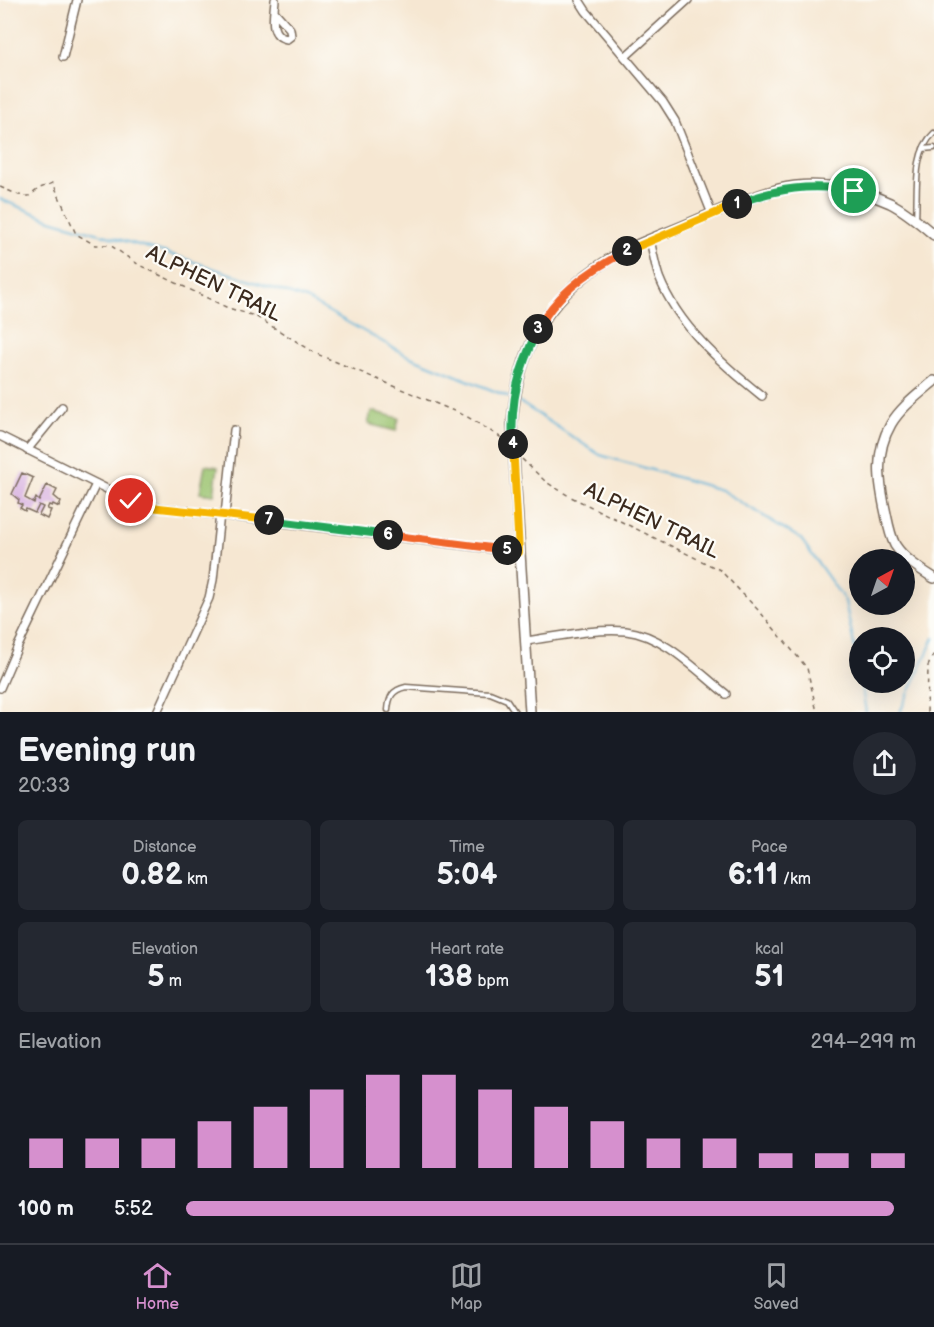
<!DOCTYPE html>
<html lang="en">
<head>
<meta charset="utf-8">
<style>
  :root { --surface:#171b24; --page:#242831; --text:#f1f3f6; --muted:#9ea1a6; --line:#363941; --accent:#d690ce }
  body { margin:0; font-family:"Balsamiq Sans",sans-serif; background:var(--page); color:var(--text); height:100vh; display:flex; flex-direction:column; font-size:22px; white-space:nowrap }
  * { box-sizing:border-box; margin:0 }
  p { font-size:20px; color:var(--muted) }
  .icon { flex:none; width:33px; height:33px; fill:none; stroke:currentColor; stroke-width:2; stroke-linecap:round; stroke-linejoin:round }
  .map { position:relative; height:712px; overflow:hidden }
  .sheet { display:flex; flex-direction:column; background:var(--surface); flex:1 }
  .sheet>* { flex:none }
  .needle { width:39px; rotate:40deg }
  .fabs { position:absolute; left:849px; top:549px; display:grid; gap:12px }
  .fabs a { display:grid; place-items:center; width:66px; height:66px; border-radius:50%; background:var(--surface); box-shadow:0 6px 24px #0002; font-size:30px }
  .pin { position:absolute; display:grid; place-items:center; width:51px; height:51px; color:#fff; margin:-26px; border:3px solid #fff; border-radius:50%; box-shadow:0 2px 6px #0007 }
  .km { position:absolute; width:30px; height:30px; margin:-15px; border-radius:50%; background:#222; color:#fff; font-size:16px; line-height:30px; text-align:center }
  .round { display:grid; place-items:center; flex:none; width:63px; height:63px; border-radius:32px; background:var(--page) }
  .summary { display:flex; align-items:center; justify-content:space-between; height:102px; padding:0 18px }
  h1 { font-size:33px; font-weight:800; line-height:45px }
  .metrics { display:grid; grid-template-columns:repeat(3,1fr); gap:9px; height:102px; padding:6px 18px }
  .metrics div { display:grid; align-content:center; border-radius:9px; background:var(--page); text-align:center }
  .metrics b { font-size:30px; font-weight:800 }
  .metrics small { font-size:16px; font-weight:400 }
  .metrics p { font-size:16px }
  .chart { height:168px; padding:12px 18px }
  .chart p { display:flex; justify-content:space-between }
  .chart svg { width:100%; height:108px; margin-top:6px; stroke:var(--accent); stroke-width:6 }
  ul { padding:0 18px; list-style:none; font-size:20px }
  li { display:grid; grid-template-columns:96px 72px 1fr; align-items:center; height:45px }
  li i { height:15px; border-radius:8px; background:var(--accent) }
  .tabs { display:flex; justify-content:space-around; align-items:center; height:84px; border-top:2px solid var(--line); background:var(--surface); font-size:16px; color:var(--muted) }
  .tabs a { display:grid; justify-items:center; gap:3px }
  .tabs .on { color:var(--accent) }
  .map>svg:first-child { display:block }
  .green { fill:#9ac26e; stroke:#6a7646; stroke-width:1.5 }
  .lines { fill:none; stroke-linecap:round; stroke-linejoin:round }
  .stream { stroke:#5bb0d7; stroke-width:2 }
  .building { fill:#d5acdf }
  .service-casing { stroke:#7c6c5d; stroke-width:7 }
  .minor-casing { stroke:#7c6c5d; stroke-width:10 }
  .tertiary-casing { stroke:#7c6c5d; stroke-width:12 }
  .path { stroke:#7c6c5d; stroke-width:1.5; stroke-dasharray:4.5 4.5; stroke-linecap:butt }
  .service { stroke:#fff; stroke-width:4 }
  .minor { stroke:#fff; stroke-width:7 }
  .tertiary { stroke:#fff; stroke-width:9 }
  .split-1-casing { stroke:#fff; stroke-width:12 }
  .split-2-casing { stroke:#fff; stroke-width:12 }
  .split-3-casing { stroke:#fff; stroke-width:12 }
  .split-4-casing { stroke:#fff; stroke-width:12 }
  .split-5-casing { stroke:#fff; stroke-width:12 }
  .split-6-casing { stroke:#fff; stroke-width:12 }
  .split-7-casing { stroke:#fff; stroke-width:12 }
  .split-8-casing { stroke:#fff; stroke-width:12 }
  .split-1 { stroke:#22a559; stroke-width:8 }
  .split-2 { stroke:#f5b400; stroke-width:8 }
  .split-3 { stroke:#f0652b; stroke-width:8 }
  .split-4 { stroke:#22a559; stroke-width:8 }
  .split-5 { stroke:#f5b400; stroke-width:8 }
  .split-6 { stroke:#f0652b; stroke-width:8 }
  .split-7 { stroke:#22a559; stroke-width:8 }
  .split-8 { stroke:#f5b400; stroke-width:8 }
  .labels { text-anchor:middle; stroke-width:4.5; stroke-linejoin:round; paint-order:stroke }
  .street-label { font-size:21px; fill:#3b2a1e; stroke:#fdfcf7 }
</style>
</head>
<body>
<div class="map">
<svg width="934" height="712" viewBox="0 0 934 712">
  <rect width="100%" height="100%" fill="#fdfcf7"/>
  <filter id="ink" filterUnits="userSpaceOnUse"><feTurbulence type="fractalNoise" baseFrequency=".0167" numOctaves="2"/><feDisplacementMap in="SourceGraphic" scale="12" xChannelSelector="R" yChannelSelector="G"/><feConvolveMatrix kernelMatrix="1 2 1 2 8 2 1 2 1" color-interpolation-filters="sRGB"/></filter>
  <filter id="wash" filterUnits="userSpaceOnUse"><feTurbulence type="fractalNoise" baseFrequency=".008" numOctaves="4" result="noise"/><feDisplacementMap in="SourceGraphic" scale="24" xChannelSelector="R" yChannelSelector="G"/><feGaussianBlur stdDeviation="1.35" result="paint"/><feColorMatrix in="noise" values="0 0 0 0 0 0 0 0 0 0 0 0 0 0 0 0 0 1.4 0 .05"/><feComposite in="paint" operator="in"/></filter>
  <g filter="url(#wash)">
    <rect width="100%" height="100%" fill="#f6e7d2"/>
    <g class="green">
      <polygon points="371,411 399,418 396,431 368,424"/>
      <polygon points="205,465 218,467 214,495 200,493"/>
    </g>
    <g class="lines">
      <g class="stream">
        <polyline points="0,199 51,220 167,253 306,299 408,356 509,397"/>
        <polyline points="518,401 600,455 721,490 801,539 845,601 860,673"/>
        <polyline points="861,682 866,712"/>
        <polyline points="900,712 934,638"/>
      </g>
    </g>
    <g id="blocks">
      <polygon class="building" points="22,473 33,478 25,498 34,503 36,498 39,501 47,485 57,490 54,496 61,502 59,507 53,504 52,506 49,505 47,509 51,510 47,519 39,515 43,507 39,505 35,513 26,509 25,511 20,508 22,505 18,503 19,500 12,494"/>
    </g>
  </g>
  <g filter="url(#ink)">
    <use href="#blocks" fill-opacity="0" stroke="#7c6c5d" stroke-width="1.5"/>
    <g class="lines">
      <g class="service-casing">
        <g id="service">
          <polyline points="923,149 934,148"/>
          <path d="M916,219C918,191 912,153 934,133"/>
          <path d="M388,710C389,697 392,690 406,687L490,693L507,700L515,712"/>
        </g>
      </g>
      <g class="minor-casing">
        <g id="minor">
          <polyline points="579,0 586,11 663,102 675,121 712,214"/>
          <path d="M274,11L290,29L291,36L287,39C268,36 274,15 275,0"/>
          <polyline points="63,57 77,0"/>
          <polyline points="625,57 688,0"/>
          <path d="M650,240C653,252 655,265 659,277C678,326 722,364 762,396"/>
          <polyline points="0,436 131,501 146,506 518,552"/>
          <polyline points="27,450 62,407"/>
          <polyline points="225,515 234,430"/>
          <path d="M525,641C557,637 593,628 626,631C664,635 698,672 726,694"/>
          <polyline points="0,688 18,646 96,484"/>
          <polyline points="157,712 209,598 213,580 220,514"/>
        </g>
      </g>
      <g class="tertiary-casing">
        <g id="tertiary">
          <path d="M934,381C919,394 901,407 891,424C874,453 879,482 886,514C888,524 890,535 895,545C904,559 920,569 934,578"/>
          <path d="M530,712L512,425C517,352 544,300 608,260C633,244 663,235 690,223C719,211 749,197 779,189C815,180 857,188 890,203C906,211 921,224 934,235"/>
        </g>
      </g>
      <g class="path">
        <polyline points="0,187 19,195 29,196 40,188 53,183 76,234 95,245 110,245 139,265 228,308 255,316 317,354 466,416 505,440"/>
        <polyline points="522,459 546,482 569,496 720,570 761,613 807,668 817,712"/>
        <polyline points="927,712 928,666 934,653"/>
      </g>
      <use href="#service" class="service"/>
      <use href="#minor" class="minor"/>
      <use href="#tertiary" class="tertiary"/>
    </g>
  </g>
  <g class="lines" filter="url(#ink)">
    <g class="split-1-casing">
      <path id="split-1" d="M737,204C776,188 812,183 854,191"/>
    </g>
    <g class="split-2-casing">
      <polyline id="split-2" points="627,251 737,204"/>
    </g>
    <g class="split-3-casing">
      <path id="split-3" d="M538,329C556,293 593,268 627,251"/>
    </g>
    <g class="split-4-casing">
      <path id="split-4" d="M513,444C510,400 519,368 538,329"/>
    </g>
    <g class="split-5-casing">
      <polyline id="split-5" points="507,550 519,552 513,444"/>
    </g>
    <g class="split-6-casing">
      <polyline id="split-6" points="388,535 507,550"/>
    </g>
    <g class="split-7-casing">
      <polyline id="split-7" points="269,520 388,535"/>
    </g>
    <g class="split-8-casing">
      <polyline id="split-8" points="131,501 150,507 269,520"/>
    </g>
    <use href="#split-1" class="split-1"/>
    <use href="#split-2" class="split-2"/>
    <use href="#split-3" class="split-3"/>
    <use href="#split-4" class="split-4"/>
    <use href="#split-5" class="split-5"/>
    <use href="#split-6" class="split-6"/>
    <use href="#split-7" class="split-7"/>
    <use href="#split-8" class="split-8"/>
  </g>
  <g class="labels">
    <g class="street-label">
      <text transform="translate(214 283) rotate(26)" y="7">ALPHEN TRAIL</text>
      <text transform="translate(652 520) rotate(26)" y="7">ALPHEN TRAIL</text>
    </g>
  </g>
</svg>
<div class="fabs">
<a><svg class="needle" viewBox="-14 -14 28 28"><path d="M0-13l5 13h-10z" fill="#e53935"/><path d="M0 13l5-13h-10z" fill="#9ea1a6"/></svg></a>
<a><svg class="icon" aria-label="locate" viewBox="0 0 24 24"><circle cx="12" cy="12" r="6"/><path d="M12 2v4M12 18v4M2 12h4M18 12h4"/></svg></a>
</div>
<div class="pin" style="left:854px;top:191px;background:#1e9e55"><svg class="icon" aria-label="arrive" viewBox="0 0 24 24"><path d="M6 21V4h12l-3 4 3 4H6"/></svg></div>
<div class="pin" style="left:131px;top:501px;background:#d93025"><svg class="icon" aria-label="check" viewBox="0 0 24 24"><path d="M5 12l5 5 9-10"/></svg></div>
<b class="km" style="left:737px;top:204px">1</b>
<b class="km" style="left:627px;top:251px">2</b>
<b class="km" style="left:538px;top:329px">3</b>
<b class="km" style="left:513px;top:444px">4</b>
<b class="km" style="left:507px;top:550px">5</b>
<b class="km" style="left:388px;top:535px">6</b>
<b class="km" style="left:269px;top:520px">7</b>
</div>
<section class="sheet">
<div class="summary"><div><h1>Evening run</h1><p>20:33</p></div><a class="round"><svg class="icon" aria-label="share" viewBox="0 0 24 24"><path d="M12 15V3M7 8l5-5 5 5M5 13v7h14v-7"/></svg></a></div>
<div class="metrics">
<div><p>Distance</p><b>0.82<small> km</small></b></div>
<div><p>Time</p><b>5:04</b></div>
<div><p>Pace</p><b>6:11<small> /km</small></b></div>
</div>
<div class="metrics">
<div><p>Elevation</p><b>5<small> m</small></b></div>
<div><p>Heart rate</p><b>138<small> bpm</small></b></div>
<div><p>kcal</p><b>51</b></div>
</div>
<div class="chart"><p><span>Elevation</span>294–299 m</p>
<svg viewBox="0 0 160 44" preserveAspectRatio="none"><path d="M5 44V32M15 44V32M25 44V32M35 44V25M45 44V19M55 44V12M65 44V6M75 44V6M85 44V12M95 44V19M105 44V25M115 44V32M125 44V32M135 44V38M145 44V38M155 44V38"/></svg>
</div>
<ul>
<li><b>100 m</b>5:52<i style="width:97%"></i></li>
</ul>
</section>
<nav class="tabs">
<a class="on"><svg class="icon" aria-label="home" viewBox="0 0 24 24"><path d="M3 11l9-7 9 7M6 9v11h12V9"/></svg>Home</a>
<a><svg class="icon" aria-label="map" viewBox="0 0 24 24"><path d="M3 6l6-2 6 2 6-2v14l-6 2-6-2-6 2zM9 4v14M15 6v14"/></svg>Map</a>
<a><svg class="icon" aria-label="saved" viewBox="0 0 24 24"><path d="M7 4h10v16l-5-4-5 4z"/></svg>Saved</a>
</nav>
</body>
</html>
